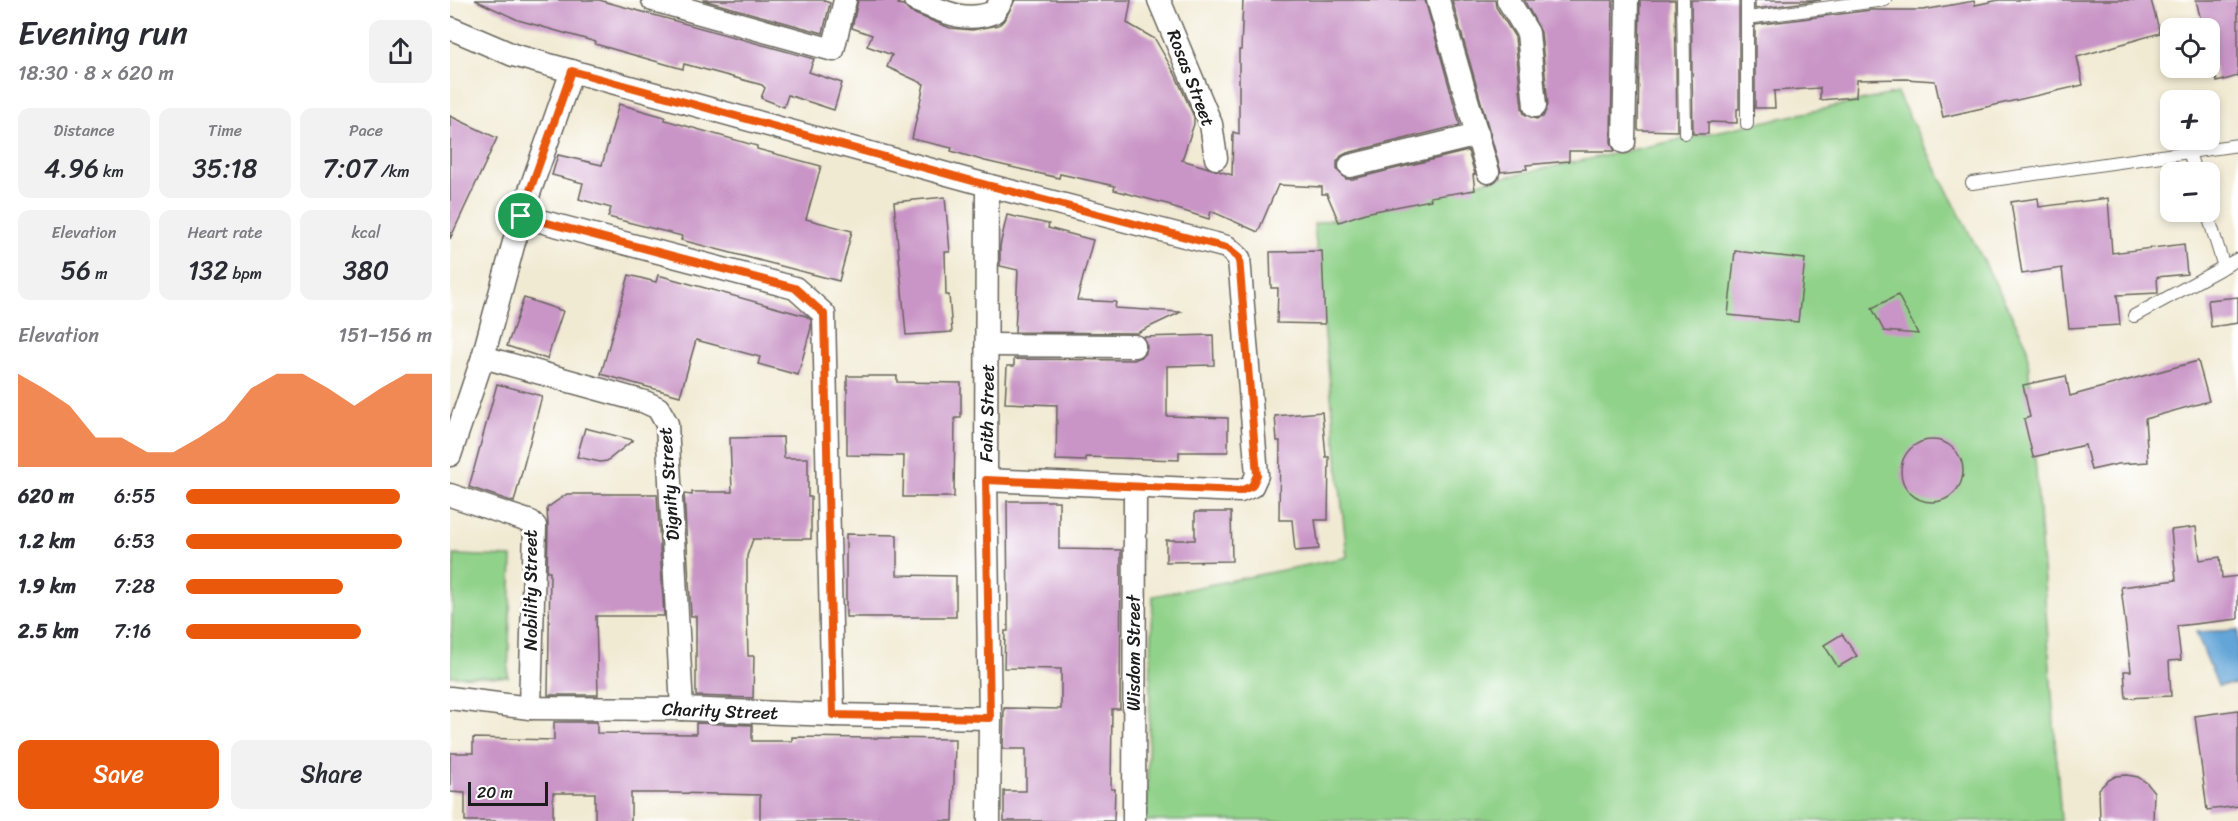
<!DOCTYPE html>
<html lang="en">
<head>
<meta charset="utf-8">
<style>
  :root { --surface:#fff; --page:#f2f2f3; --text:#2b2b33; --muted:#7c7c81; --accent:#ea580c }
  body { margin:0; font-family:Sriracha,sans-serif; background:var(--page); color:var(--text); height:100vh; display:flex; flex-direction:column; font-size:22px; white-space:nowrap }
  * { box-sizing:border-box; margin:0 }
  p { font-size:20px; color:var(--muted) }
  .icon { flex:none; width:33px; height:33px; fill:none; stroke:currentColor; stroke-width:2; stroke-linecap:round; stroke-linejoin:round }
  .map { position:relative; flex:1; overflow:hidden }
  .details { display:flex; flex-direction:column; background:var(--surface); width:450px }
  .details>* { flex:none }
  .tools { position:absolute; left:1710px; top:18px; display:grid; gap:12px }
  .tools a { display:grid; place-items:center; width:60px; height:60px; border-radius:12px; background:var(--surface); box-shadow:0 3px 9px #0003; font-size:30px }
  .scale { position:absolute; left:18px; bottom:15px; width:80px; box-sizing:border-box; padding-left:6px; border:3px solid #1c1c1c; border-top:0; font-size:16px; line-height:21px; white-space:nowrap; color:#1c1c1c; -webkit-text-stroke:4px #fff; paint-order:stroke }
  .pin { position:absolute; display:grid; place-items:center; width:51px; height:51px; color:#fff; margin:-26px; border:3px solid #fff; border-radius:50%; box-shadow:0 2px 6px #0007 }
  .round { display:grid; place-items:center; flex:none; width:63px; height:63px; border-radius:12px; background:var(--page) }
  .headline { display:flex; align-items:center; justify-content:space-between; height:102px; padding:0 18px }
  h1 { font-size:33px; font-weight:600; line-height:45px }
  .metrics { display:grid; grid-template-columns:repeat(3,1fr); gap:9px; height:102px; padding:6px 18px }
  .metrics div { display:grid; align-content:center; border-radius:12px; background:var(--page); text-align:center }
  .metrics b { font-size:26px; font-weight:600 }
  .metrics small { font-size:16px; font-weight:400 }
  .metrics p { font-size:16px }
  .chart { height:168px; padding:12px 18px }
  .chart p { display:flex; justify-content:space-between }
  .chart svg { width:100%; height:108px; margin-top:6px; fill:var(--accent); opacity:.7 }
  .action { display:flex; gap:12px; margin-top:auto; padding:12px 18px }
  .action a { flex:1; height:69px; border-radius:12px; background:var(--accent); color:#fff; font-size:24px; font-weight:600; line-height:69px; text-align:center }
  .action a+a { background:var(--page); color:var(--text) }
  ul { padding:0 18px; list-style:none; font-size:20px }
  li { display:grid; grid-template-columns:96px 72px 1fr; align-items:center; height:45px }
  li i { height:15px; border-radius:8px; background:var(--accent) }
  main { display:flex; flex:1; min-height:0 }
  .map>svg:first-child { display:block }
  .green { fill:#91d28a; stroke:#567753; stroke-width:1.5 }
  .water { fill:#63a5d7; stroke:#40607a; stroke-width:1.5 }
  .building { fill:#c995c6 }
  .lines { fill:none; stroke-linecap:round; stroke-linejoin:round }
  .service-casing { stroke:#67645c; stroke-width:14 }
  .minor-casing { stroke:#67645c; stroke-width:25 }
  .service { stroke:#fff; stroke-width:12 }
  .minor { stroke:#fff; stroke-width:22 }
  .route-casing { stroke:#fff; stroke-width:12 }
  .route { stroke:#ea580c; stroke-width:8 }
  .labels { text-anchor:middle; stroke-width:6; stroke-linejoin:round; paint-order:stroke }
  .street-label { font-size:18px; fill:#1c1c1c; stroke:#fff }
</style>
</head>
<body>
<main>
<section class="details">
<div class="headline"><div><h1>Evening run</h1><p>18:30 · 8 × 620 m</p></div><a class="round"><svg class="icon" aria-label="share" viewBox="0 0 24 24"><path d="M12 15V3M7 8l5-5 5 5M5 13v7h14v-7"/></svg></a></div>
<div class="metrics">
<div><p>Distance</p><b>4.96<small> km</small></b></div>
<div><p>Time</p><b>35:18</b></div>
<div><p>Pace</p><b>7:07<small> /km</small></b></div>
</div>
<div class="metrics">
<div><p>Elevation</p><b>56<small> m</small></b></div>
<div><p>Heart rate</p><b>132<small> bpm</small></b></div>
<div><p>kcal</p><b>380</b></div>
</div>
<div class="chart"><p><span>Elevation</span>151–156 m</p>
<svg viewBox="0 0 160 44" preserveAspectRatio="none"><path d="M0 44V6L10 12L20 19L30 32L40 32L50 38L60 38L70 32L80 25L90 12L100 6L110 6L120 12L130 19L140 12L150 6L160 6V44z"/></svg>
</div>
<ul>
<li><b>620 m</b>6:55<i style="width:87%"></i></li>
<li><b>1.2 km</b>6:53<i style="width:88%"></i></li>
<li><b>1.9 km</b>7:28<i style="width:64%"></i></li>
<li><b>2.5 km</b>7:16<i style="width:71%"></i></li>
</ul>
<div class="action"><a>Save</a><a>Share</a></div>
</section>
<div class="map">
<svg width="1788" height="821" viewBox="0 0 1788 821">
  <rect width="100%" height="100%" fill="#fff"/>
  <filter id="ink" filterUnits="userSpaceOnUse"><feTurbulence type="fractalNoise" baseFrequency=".0167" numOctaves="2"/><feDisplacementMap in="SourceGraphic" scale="12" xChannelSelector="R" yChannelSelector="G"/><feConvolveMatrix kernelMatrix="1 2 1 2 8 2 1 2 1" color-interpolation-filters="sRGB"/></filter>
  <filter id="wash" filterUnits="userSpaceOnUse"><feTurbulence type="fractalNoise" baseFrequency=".008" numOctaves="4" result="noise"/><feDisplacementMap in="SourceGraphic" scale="24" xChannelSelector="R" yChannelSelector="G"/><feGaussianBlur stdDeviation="1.35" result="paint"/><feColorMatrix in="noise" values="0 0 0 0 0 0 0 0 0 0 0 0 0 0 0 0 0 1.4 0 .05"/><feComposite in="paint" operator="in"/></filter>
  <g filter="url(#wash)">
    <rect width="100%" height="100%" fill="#f1ead3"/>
    <g class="green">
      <polygon points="1447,93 1577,345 1611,821 696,821 703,596 897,557 864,224 1027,183"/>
      <polygon points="4,555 62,557 58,677 0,676"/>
    </g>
    <polygon class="water" points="1788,630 1788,684 1768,686 1746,632"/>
    <g id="blocks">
      <g class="building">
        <polygon points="25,0 149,0 364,59 359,72 392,83 384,110 338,95 334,107 311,98 315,88 312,85 234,64 233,69 145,44 146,42 68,20"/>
        <polygon points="253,0 372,0 380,3 373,33"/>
        <polygon points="408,0 449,0 448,4 453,5 460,12 500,28 522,30 549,25 555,19 565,0 681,0 677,23 705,39 725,74 744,117 744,124 732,160 782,175 783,132 789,134 789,50 791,50 793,0 975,0 1010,125 897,153 891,156 887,162 887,170 896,179 903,179 1018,151 1025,174 1023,175 1025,190 980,197 981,200 915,213 889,222 877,194 872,194 872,187 828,185 808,232 761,211 759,219 721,207 721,205 664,190 665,186 610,174 609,178 535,161 501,151 502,148 462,139 474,84 437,67 442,55 417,46 422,35 402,28"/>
        <polygon points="1002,0 1045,0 1046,7 1065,37 1072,108 1074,114 1086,119 1093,117 1098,105 1091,32 1074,0 1163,0 1161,142 1165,151 1119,151 1119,161 1076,165 1077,169 1051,172"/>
        <polygon points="1190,0 1225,0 1227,131 1188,130"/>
        <polygon points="1241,0 1289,0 1289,109 1287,109 1287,123 1258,122 1258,134 1243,134"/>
        <polygon points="1305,0 1371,0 1305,9"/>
        <polygon points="1549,0 1701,0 1710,33 1627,57 1633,85 1493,117 1485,81 1455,79 1407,80 1406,97 1370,100 1370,88 1324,91 1325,108 1305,108 1305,25 1421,10 1473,10 1524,1 1525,5"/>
        <polygon points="1746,0 1788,0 1788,76 1767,82 1760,53 1760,23 1752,25"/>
        <polygon points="169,104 215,117 215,120 307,146 307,149 371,166 356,219 402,231 389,281 231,240 232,236 158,217 161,208 129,199 133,183 102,175 108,155 152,165"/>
        <polygon points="0,116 47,138 0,239"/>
        <polygon points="495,197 500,252 495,252 496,295 499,295 502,332 456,335 444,202"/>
        <polygon points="1588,198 1589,207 1658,198 1662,253 1734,244 1737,274 1707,277 1708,293 1667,295 1670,325 1619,328 1612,268 1572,274 1561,202"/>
        <polygon points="557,215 599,224 598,228 643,240 627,300 666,302 665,308 731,312 687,333 565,332 568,270 550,266 550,246"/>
        <polygon points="872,251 875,324 827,323 828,288 821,288 820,252"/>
        <polygon points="1285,251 1355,259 1348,322 1278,315"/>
        <polygon points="179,275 206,282 208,275 356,316 361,320 361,328 348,375 308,364 310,357 246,340 230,396 151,374"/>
        <polygon points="1448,295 1468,334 1434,331 1422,308"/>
        <polygon points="1788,297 1788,323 1761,327 1758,300"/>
        <polygon points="74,298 113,311 97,359 57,346"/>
        <polygon points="763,335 764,365 717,366 717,416 778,418 778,452 729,452 729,460 636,457 636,461 606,460 607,405 555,403 557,366 564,366 564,359 684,360 691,357 696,352 697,346 693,337"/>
        <polygon points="1748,361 1759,401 1695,419 1698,462 1668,464 1641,470 1635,445 1583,457 1574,419 1580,417 1573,385 1616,376 1620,396"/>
        <polygon points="397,376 447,376 447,382 511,383 511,418 505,418 504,497 453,497 454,456 397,455"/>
        <polygon points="47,384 92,396 64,502 19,487"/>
        <polygon points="872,412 876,457 879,457 878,520 865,520 869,549 845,551 842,520 829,520 830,441 827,441 825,416"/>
        <polygon points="135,428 183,440 157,461 150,462 127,457"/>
        <polygon points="333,437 334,458 358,458 358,497 361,497 361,539 303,539 297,556 297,616 298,656 304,656 303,698 246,696 246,616 241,616 234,494 242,495 242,492 282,492 280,438"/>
        <circle cx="1482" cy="471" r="31"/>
        <polygon points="117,494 207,494 214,616 146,616 148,695 98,695 100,572 97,572 98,526 97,508"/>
        <polygon points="557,501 609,501 609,549 671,550 670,709 662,709 661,789 665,789 664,821 554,821 554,791 576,791 576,749 553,749 554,708 611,709 611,669 554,668 555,631 558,631"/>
        <polygon points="745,512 781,512 782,561 716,562 716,540 745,540"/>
        <polygon points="1746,527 1750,560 1770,557 1772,578 1788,576 1788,619 1727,626 1731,660 1719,661 1721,696 1676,698 1674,671 1681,671 1671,587 1726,580 1721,530"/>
        <polygon points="396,534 447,535 447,575 506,576 506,617 396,617"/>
        <polygon points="1392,634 1407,656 1388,667 1374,645"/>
        <polygon points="1788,710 1788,806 1757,810 1745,716"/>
        <polygon points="104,722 147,722 147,733 246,734 246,723 302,725 302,741 342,741 342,737 505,739 503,821 310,821 310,795 224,793 181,793 181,821 145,821 145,793 103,793 103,821 15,821 15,793 0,792 0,753 23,753 23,738 104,740"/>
        <polygon points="1677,775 1688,777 1697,783 1704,792 1703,821 1650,821 1649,789 1657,781 1666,776"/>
      </g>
    </g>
  </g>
  <g filter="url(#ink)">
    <use href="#blocks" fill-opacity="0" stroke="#67645c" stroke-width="1.5"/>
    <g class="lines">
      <g class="service-casing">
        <g id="service">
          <polyline points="1233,0 1235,133"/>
          <polyline points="1297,0 1297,124"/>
          <polyline points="1297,18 1435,0"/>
          <polyline points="1739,152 1745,172"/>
          <polyline points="1522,183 1788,145"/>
          <polyline points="1757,212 1774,267"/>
          <polyline points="1684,316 1788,259"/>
        </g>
      </g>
      <g class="minor-casing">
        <g id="minor">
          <polyline points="203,0 383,50 395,0"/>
          <path d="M465,0C493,11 514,24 544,12L552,0"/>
          <polyline points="709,0 761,124 766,158"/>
          <polyline points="988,0 1038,172"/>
          <polyline points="1058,0 1078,33 1085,106"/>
          <polyline points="0,28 63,55 537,185 777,247 789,258 807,475 802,486 790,491 536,480"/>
          <polyline points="1174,142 1177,0"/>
          <polyline points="900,166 1028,135"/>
          <polyline points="537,185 536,480 540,718 539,821"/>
          <polyline points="71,216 345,288 374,314 383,715"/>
          <polyline points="538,345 684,346"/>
          <polyline points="33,357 195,402 208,408 217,424 232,709"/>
          <polyline points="0,455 33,357 71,216 122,71"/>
          <polyline points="0,495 81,522 85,526 80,708"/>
          <polyline points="0,698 80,708 232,709 383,715 540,718"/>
          <polyline points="684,821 685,485"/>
        </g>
      </g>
      <use href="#service" class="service"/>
      <use href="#minor" class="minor"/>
    </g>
  </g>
  <g class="lines" filter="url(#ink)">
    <g class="route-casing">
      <polygon id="route" points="122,71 537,185 777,248 789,258 807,475 802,486 790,491 536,480 540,718 383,715 374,314 345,288 71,216"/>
    </g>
    <use href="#route" class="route"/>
  </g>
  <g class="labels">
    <g class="street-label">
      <text transform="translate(741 78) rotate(69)" y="6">Rosas Street</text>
      <text transform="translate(537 413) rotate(-89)" y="6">Faith Street</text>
      <text transform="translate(219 484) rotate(-94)" y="6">Dignity Street</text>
      <text transform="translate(81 590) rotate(-90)" y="6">Nobility Street</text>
      <text transform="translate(684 653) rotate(-90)" y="6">Wisdom Street</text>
      <text transform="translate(270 711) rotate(2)" y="6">Charity Street</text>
    </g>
  </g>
</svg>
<div class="tools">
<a><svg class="icon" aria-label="locate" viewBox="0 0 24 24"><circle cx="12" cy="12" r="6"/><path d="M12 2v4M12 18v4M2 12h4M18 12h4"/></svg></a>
<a>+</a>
<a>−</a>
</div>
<div class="scale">20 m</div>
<div class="pin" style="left:71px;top:216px;background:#1e9e55"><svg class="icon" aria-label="arrive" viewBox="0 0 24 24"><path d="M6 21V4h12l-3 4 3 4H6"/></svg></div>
</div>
</main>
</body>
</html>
